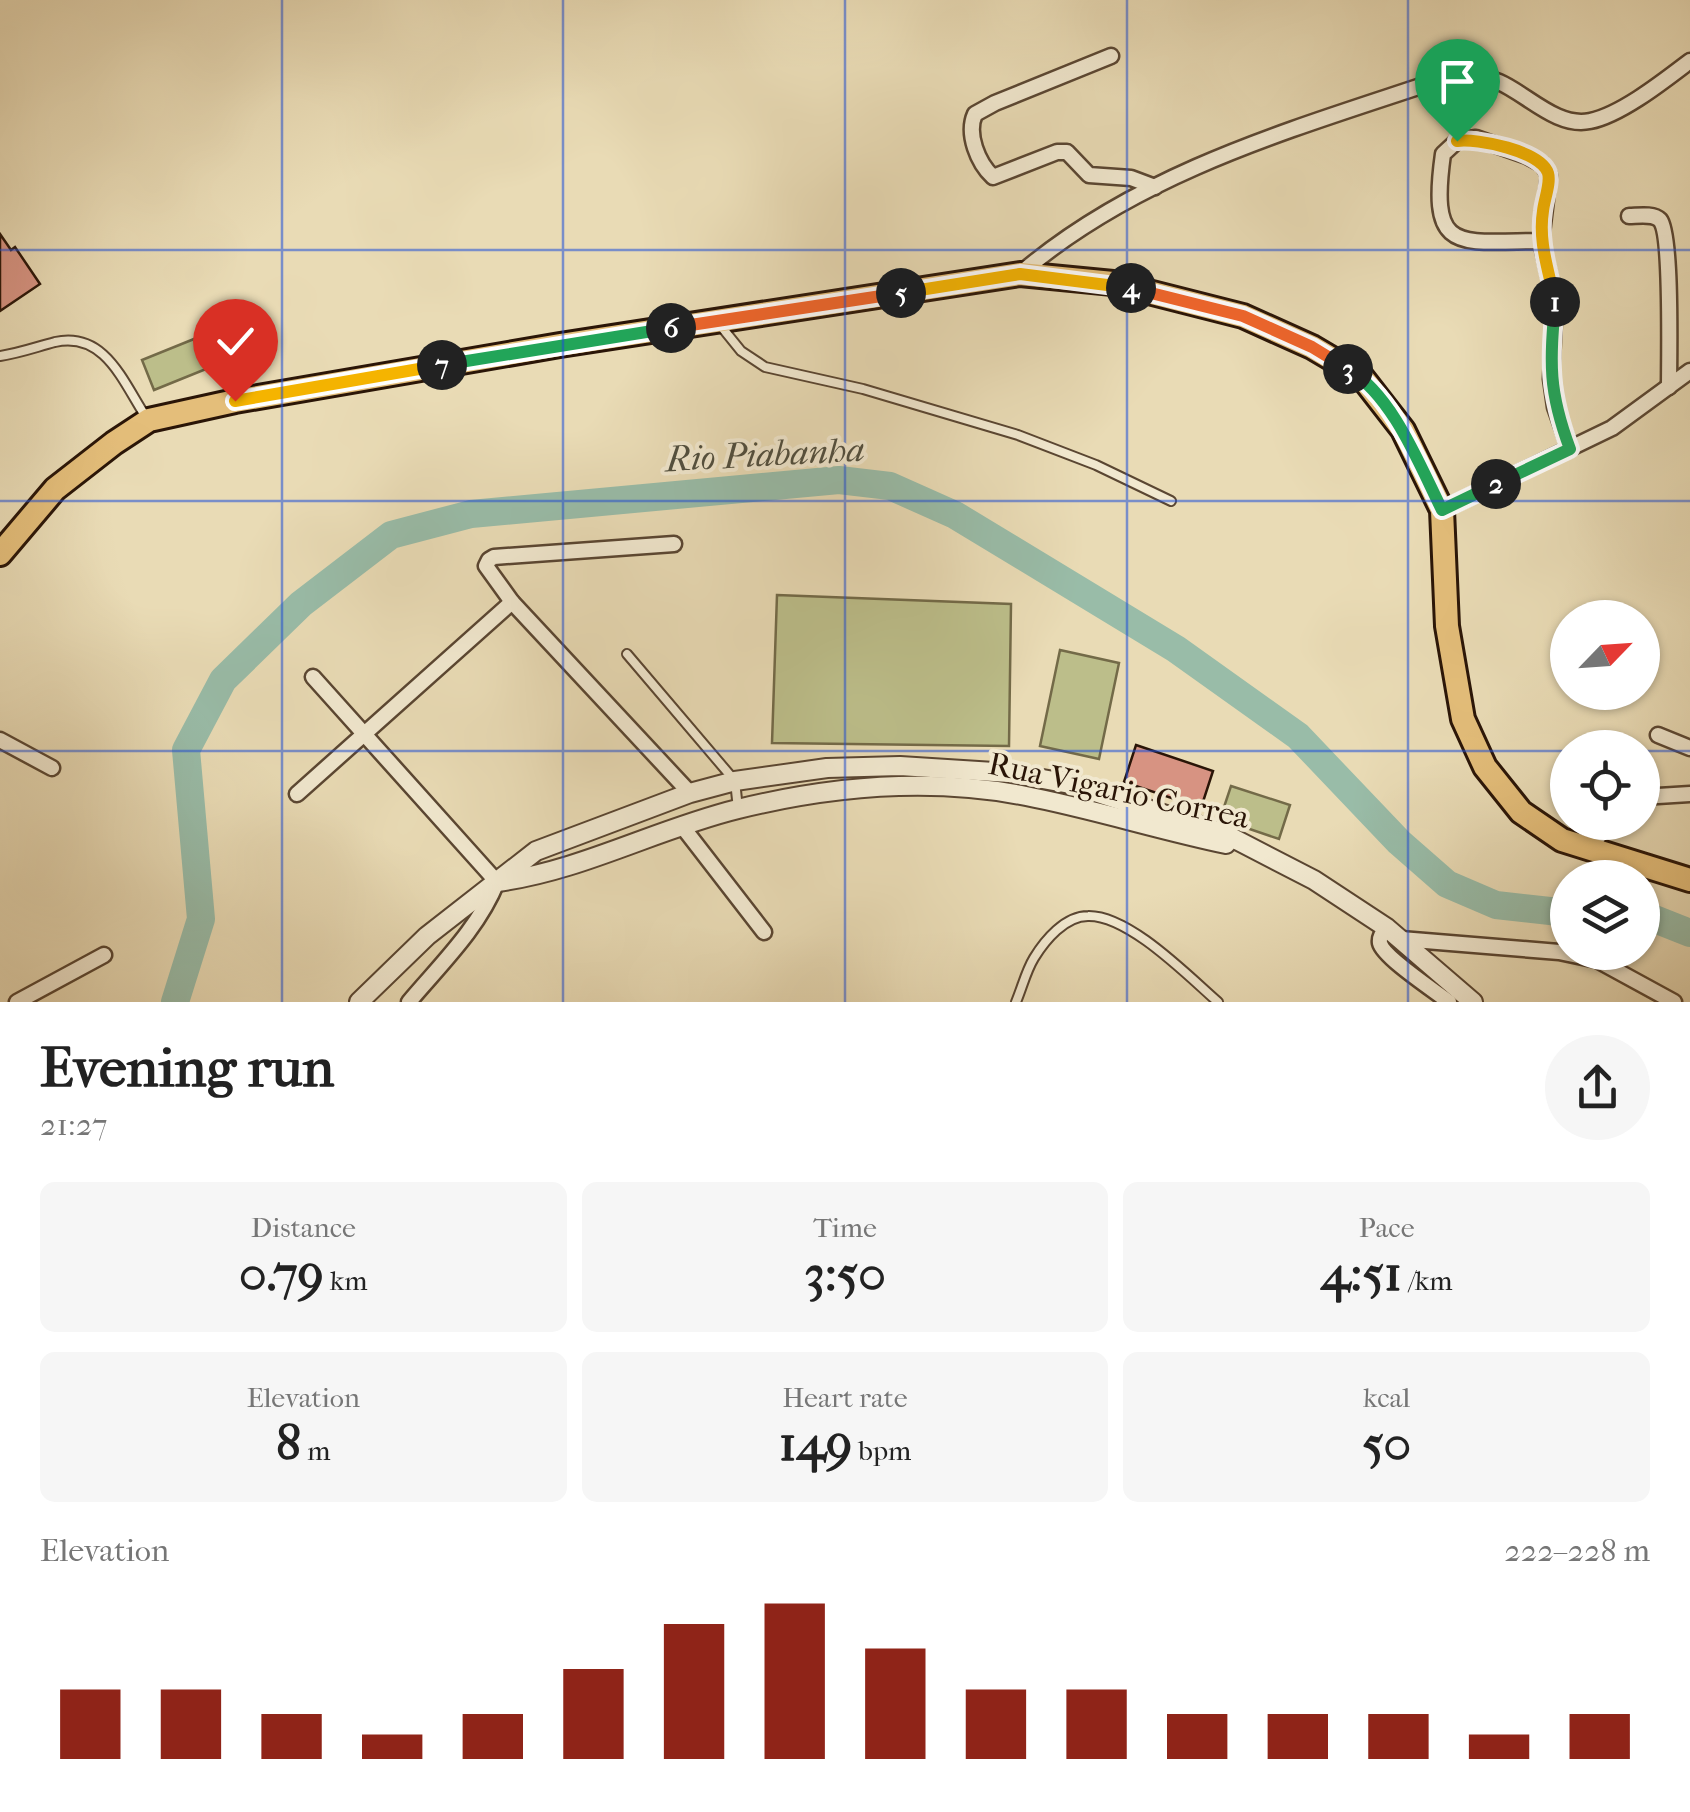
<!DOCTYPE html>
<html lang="en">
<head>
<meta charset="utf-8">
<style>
  :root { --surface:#fff; --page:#f6f6f6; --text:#222; --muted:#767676; --accent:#8f2418 }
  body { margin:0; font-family:"IM FELL French Canon",serif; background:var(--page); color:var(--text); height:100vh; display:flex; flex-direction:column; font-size:38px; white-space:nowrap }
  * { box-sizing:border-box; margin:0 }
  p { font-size:32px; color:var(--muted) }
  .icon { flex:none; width:55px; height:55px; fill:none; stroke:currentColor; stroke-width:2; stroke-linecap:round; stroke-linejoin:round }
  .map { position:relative; height:1002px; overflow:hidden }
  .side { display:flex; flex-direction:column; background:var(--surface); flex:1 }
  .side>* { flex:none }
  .needle { width:65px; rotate:65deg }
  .tools { position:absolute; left:1550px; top:600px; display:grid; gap:20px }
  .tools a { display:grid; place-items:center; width:110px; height:110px; border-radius:50%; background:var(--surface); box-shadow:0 2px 8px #0004; font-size:50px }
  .pin { position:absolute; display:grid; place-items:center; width:85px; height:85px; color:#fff; margin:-102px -42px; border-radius:50% 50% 50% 0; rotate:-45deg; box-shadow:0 0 10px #0007 }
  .pin .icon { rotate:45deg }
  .km { position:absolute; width:50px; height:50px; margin:-25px; border-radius:50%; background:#222; color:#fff; font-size:28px; line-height:50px; text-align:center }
  .round { display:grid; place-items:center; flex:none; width:105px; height:105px; border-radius:52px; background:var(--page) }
  .head { display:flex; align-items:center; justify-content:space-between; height:170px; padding:0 40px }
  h1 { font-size:55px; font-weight:700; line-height:75px }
  .stats { display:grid; grid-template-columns:repeat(3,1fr); gap:15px; height:170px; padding:10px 40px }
  .stats div { display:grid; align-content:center; border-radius:15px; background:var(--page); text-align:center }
  .stats b { font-size:50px; font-weight:700 }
  .stats small { font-size:28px; font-weight:400 }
  .stats p { font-size:28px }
  .chart { height:280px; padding:20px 40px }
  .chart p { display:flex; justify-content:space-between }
  .chart svg { width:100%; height:180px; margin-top:10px; stroke:var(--accent); stroke-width:6 }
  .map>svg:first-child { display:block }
  .green { fill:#bcbe8a; stroke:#736a48; stroke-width:2.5 }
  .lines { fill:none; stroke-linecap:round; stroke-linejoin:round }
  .river { stroke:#99bca8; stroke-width:28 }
  .building { fill:#d79382; stroke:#2a1507; stroke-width:2.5 }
  .service-casing { stroke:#5a4632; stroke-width:12 }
  .minor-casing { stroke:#5a4632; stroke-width:19 }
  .tertiary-casing { stroke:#5a4632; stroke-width:22 }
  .primary-casing { stroke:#2a1507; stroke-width:28 }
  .service { stroke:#f1e8cf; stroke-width:8 }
  .minor { stroke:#f1e8cf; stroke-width:14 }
  .tertiary { stroke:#f1e8cf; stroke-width:18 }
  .primary { stroke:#e4be7a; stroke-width:22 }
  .split-1-casing { stroke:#fff; stroke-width:20 }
  .split-2-casing { stroke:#fff; stroke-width:20 }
  .split-3-casing { stroke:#fff; stroke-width:20 }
  .split-4-casing { stroke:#fff; stroke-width:20 }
  .split-5-casing { stroke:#fff; stroke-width:20 }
  .split-6-casing { stroke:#fff; stroke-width:20 }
  .split-7-casing { stroke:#fff; stroke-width:20 }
  .split-8-casing { stroke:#fff; stroke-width:20 }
  .split-1 { stroke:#f5b400; stroke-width:12 }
  .split-2 { stroke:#22a559; stroke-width:12 }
  .split-3 { stroke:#22a559; stroke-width:12 }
  .split-4 { stroke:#f0652b; stroke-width:12 }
  .split-5 { stroke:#f5b400; stroke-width:12 }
  .split-6 { stroke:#f0652b; stroke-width:12 }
  .split-7 { stroke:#22a559; stroke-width:12 }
  .split-8 { stroke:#f5b400; stroke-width:12 }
  .grid { fill:none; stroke:#1d4ed8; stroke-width:2.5; stroke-opacity:0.55 }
  .labels { text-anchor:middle; stroke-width:8; stroke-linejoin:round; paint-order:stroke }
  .street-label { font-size:32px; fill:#2a1507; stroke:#f1e8cf }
  .water-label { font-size:35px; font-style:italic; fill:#514f3f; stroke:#f1e8cf }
</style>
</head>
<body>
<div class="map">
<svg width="1690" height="1002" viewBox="0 0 1690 1002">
  <rect width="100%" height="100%" fill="#e9dbb5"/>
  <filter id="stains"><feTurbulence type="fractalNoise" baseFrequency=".002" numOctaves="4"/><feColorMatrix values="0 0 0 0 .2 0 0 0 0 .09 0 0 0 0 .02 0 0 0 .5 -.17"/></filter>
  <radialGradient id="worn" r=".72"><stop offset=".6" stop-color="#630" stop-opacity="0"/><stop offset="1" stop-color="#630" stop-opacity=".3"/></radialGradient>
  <g class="green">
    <polygon points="194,339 206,369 154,390 142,360"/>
    <polygon points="777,595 1011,604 1009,746 772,743"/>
    <polygon points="1060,650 1119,663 1099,759 1040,746"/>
    <polygon points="1231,786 1290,805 1279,839 1220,819"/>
  </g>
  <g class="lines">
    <g class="river">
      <polyline points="1642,914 1690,933"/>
      <polyline points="175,1002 201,919 186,750 223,680 301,604 391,535 471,514 839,480 890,486 955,515 1176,649 1298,736 1399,842 1447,884 1496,905 1568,913"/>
    </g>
  </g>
  <g class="building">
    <polygon points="0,234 11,250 15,247 40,284 0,311"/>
    <polygon points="1136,745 1213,771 1201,808 1124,782"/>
  </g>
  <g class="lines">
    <g class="service-casing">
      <g id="service">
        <polyline points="720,325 741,351 765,367 863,389 1018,435 1096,465 1171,501"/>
        <path d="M0,356C20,353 36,347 55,342C105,331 123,382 146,417"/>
        <polyline points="627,654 735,781 738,809"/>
        <path d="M1016,1002C1022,988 1026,971 1034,958C1045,940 1065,916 1088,916C1129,915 1188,976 1218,1002"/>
      </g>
    </g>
    <g class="minor-casing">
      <g id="minor">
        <path d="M1111,56L995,103L975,114C966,134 978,163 993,177L1057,152H1067L1089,175L1131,178L1155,187"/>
        <path d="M1629,216C1637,216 1653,213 1660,220C1672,234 1669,362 1669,387"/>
        <path d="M1541,241C1457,242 1429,254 1443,154L1457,141L1476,138L1527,156L1542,164L1549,175L1541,241L1555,301L1551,379L1555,407L1570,449"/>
        <path d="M1021,273C1142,170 1297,128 1445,78C1463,75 1481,74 1499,82C1527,94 1557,128 1590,121C1621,115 1665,80 1690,61"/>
        <polyline points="1442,510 1612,428 1690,371"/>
        <polyline points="674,544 494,557 489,560 486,566 512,602 690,793"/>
        <path d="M313,677L497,882C478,929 441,964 409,1002"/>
        <polyline points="1658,735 1690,748"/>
        <polyline points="0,740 52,768"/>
        <polyline points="297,794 512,602"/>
        <polyline points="1642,797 1690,794"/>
        <polyline points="682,826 764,932"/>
        <polyline points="1589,849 1610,822"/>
        <path d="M1387,928C1383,933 1379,936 1380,943C1383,957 1435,991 1449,1002"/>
        <polyline points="1401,939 1559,952 1597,960 1674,1002"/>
        <polyline points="17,1002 104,955"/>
      </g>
    </g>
    <g class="tertiary-casing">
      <g id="tertiary">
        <path d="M497,882C581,871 656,829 738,809C832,786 929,777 1026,796C1093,809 1159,830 1226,844"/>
        <polyline points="359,1002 427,936 536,851 690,793 735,781 827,768 900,766 1010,773 1070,784 1225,834 1314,880 1387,928 1473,1002"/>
      </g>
    </g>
    <g class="primary-casing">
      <polyline id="primary" points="0,554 55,489 114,443 149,420 235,401 560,345 1020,274 1113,283 1243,316 1312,347 1361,376 1403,430 1442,510 1447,626 1463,719 1485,767 1521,812 1562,840 1690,880"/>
    </g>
    <use href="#service" class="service"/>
    <use href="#minor" class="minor"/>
    <use href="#tertiary" class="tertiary"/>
    <use href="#primary" class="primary"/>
  </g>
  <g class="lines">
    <g class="split-1-casing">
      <path id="split-1" d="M1457,141C1477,138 1541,151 1548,173C1551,183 1544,200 1543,211C1538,242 1549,271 1555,302"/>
    </g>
    <g class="split-2-casing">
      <path id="split-2" d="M1496,484L1570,449C1548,390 1550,364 1555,302"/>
    </g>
    <g class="split-3-casing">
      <path id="split-3" d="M1348,369C1393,396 1419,464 1442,510L1496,484"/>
    </g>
    <g class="split-4-casing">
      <polyline id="split-4" points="1131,288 1243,316 1312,347 1348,369"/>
    </g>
    <g class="split-5-casing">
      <polyline id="split-5" points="901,293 1020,274 1131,288"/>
    </g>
    <g class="split-6-casing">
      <polyline id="split-6" points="671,328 901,293"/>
    </g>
    <g class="split-7-casing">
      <polyline id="split-7" points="442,365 671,328"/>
    </g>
    <g class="split-8-casing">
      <polyline id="split-8" points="235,401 442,365"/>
    </g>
    <use href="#split-1" class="split-1"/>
    <use href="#split-2" class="split-2"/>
    <use href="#split-3" class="split-3"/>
    <use href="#split-4" class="split-4"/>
    <use href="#split-5" class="split-5"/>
    <use href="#split-6" class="split-6"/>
    <use href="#split-7" class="split-7"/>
    <use href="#split-8" class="split-8"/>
  </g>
  <path class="grid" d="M282,0V1002M563,0V1002M845,0V1002M1127,0V1002M1408,0V1002M0,250H1690M0,501H1690M0,751H1568M1642,751H1690"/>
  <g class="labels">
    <g class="street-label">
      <text transform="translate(1119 790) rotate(12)" y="11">Rua Vigario Correa</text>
    </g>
    <g class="water-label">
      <text transform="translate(765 454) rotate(-3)" y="12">Rio Piabanha</text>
    </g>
  </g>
  <rect width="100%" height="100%" filter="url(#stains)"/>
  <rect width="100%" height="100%" fill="url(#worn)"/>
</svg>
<div class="tools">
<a><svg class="needle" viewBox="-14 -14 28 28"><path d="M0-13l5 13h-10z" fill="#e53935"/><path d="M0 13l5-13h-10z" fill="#767676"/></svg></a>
<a><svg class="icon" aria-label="locate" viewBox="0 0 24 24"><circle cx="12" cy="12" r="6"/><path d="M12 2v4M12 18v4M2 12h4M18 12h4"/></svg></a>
<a><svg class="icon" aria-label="layers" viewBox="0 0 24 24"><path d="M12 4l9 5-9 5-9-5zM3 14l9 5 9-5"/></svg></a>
</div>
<div class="pin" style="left:1457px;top:141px;background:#1e9e55"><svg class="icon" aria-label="arrive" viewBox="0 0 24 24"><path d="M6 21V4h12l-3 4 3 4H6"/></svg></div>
<div class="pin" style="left:235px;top:401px;background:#d93025"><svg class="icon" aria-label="check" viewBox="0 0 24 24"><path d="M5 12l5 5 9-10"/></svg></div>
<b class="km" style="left:1555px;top:302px">1</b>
<b class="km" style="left:1496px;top:484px">2</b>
<b class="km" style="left:1348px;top:369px">3</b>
<b class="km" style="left:1131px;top:288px">4</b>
<b class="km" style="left:901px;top:293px">5</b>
<b class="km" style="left:671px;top:328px">6</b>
<b class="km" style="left:442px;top:365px">7</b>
</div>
<section class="side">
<div class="head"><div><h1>Evening run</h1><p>21:27</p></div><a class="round"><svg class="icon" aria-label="share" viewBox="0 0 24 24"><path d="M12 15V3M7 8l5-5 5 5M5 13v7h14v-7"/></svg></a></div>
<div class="stats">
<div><p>Distance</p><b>0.79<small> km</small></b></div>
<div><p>Time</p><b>3:50</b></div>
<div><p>Pace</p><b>4:51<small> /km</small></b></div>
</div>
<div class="stats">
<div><p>Elevation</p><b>8<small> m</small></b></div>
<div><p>Heart rate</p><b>149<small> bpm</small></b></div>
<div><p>kcal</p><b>50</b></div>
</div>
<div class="chart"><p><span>Elevation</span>222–228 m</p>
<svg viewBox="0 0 160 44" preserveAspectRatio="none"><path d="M5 44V27M15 44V27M25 44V33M35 44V38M45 44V33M55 44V22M65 44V11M75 44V6M85 44V17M95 44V27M105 44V27M115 44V33M125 44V33M135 44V33M145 44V38M155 44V33"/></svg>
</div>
</section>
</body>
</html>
